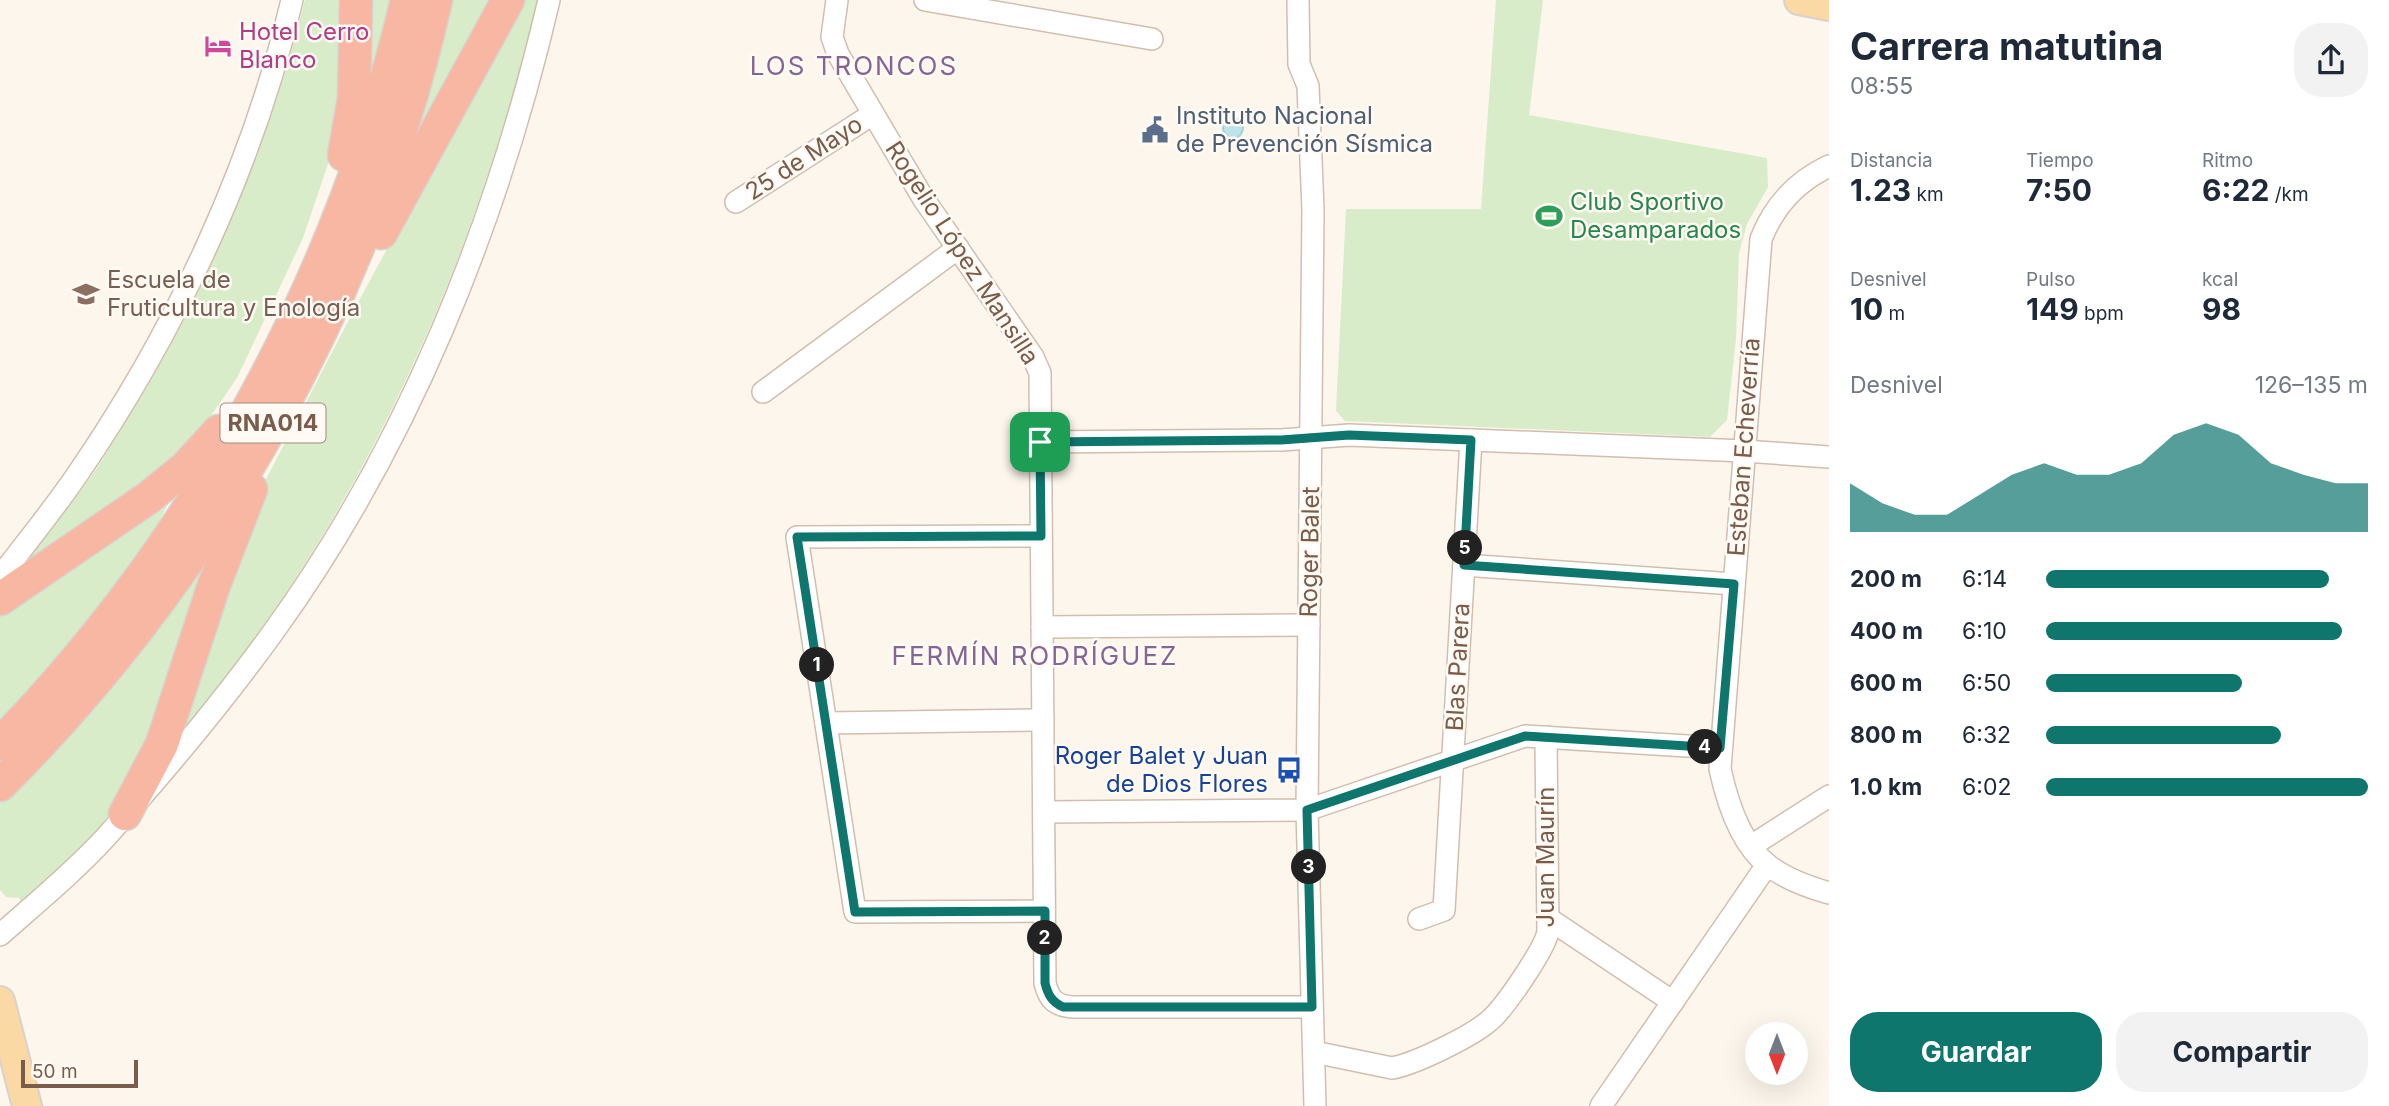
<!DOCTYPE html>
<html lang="es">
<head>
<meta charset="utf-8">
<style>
  :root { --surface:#fff; --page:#f2f2f3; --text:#1f2937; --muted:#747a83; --accent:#0f766e }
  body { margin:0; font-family:Inter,sans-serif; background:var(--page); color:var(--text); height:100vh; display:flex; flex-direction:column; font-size:26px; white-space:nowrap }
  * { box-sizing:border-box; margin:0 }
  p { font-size:23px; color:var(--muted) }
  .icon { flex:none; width:38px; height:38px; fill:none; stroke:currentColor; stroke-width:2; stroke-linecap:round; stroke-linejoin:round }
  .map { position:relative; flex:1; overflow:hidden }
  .panel { display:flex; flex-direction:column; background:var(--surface); width:560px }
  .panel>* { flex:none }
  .needle { width:46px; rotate:180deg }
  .buttons { position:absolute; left:1745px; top:1022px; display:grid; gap:14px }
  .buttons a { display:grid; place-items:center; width:63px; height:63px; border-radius:50%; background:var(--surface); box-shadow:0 7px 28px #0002; font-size:35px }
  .scale { position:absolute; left:21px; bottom:18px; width:117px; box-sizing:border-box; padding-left:7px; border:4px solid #7a5c4d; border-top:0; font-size:19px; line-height:24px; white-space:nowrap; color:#7a5c4d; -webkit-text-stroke:5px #fffaf3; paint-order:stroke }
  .pin { position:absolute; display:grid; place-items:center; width:60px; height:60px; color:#fff; margin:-30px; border-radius:14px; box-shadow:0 4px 10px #0006 }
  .km { position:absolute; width:35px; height:35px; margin:-18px; border-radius:50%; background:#222; color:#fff; font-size:19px; line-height:35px; text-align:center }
  .round { display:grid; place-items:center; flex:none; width:74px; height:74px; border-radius:28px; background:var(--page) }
  .head { display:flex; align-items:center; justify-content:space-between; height:119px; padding:0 21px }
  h1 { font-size:38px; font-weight:700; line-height:52px }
  .metrics { display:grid; grid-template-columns:repeat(3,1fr); gap:10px; height:119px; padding:7px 21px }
  .metrics div { display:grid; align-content:center }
  .metrics b { font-size:30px; font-weight:700 }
  .metrics small { font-size:19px; font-weight:400 }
  .metrics p { font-size:19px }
  .chart { height:196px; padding:14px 21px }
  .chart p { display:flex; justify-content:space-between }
  .chart svg { width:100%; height:126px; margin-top:7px; fill:var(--accent); opacity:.7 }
  .primary-button { display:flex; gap:14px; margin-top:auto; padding:14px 21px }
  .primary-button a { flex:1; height:80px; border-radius:28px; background:var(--accent); color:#fff; font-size:28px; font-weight:700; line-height:80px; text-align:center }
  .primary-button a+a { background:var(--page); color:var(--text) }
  ul { padding:0 21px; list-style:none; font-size:23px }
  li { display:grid; grid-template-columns:112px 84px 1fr; align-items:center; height:52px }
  li i { height:18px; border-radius:9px; background:var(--accent) }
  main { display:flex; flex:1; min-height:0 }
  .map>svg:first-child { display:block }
  .green { fill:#d8ecc9 }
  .water { fill:#bfe3e8; stroke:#a5d3da; stroke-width:2 }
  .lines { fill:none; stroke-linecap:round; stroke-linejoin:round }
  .minor-casing { stroke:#d1beb0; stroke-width:24 }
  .major-casing { stroke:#dad1cd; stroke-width:32 }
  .highway-casing { stroke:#dad1cd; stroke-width:35 }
  .minor { stroke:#fff; stroke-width:21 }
  .major { stroke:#fbd9a5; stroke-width:28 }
  .highway { stroke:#f7b7a3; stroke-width:32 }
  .route-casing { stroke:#fff; stroke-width:14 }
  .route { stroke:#0f766e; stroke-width:9 }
  .labels { text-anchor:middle; stroke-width:5; stroke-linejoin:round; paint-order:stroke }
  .shield { fill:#fffaf3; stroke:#a28b7f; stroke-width:2 }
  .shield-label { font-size:23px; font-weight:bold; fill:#7a5c4d }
  .hotel-label { font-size:24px; fill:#b23c85; stroke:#fffaf3; text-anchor:start }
  .service-label { font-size:24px; fill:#4e5e75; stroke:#fffaf3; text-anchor:start }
  .street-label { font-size:24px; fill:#7a5c4d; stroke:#fffaf3 }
  .leisure-label { font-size:24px; fill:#27864d; stroke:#fffaf3; text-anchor:start }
  .education-label { font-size:24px; fill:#785e54; stroke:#fffaf3; text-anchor:start }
  .transit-label { font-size:24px; fill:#164399; stroke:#fffaf3; text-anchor:end }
  .neighbourhood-label { font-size:26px; letter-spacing:2px; fill:#846695; stroke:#fffaf3 }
</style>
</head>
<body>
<main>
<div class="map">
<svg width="1829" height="1106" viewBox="0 0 1829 1106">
  <rect width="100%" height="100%" fill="#fdf6ec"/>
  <g class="green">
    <path d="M305,0H344L342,90L331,155L303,238L237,378L195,439L158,475L18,567C39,541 62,516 82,489C99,467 113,442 128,418C209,289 267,148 305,0Z"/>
    <polygon points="361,0 390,0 373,76 360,90"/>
    <polygon points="453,0 501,0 405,166"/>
    <path d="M522,0H539C485,215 406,414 282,599C246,652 207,701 168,752L262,487L355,308Z"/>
    <polygon points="1496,0 1543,0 1529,115 1767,158 1768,187 1747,224 1739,253 1736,339 1727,420 1710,437 1345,421 1336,411 1346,209 1481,209"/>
    <polygon points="177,484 157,527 103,601 0,726 0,608"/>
    <path d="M221,544L143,769L94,835L22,904L19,898L6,897L0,890V803C32,781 57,749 82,720C131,664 178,606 221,544Z"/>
  </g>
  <circle class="water" cx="1233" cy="128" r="10"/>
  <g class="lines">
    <g class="minor-casing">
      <g id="minor">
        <path d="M837,0L832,37L838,54L923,198L1033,357L1040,373L1045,983C1049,1000 1056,1006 1073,1007H1312"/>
        <polyline points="925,0 1152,39"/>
        <polyline points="1298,0 1299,64 1308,86 1313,210 1307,810 1315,1106"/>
        <path d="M1829,166C1797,181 1774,206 1761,239L1720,769C1727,801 1741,845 1769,866C1786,879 1808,887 1829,893"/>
        <polyline points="736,202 873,114"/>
        <polyline points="763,392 958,248"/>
        <polyline points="1040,442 1281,440 1349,435 1745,451 1829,457"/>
        <polyline points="1041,536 797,537 855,912 1044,911"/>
        <polyline points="1464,565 1734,584"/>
        <path d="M0,577C26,543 53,510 77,475C175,332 252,169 292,0"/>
        <polyline points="1042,627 1309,625"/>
        <polyline points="826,723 1043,720"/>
        <polyline points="1044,812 1307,810 1525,736 1720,748"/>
        <polyline points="1751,846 1829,796"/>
        <polyline points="1419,919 1444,910 1471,440"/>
        <polyline points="1549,919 1673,1002"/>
        <path d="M0,935C36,903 74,872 106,837C165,771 222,703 274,631C409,444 497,223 549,0"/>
        <path d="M1314,1052L1392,1068C1415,1064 1472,1036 1489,1021C1504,1009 1544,950 1548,932L1546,737"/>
        <polyline points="1601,1106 1767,865"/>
      </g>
    </g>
    <g class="major-casing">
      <g id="major">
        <polyline points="1799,0 1829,6"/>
        <polyline points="0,1001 27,1106"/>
      </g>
    </g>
    <g class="highway-casing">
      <g id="highway">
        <polyline points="344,155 354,99 356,0"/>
        <polyline points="381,233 508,0"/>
        <polyline points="0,599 148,498 185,468 219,431"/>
        <path d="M0,744C199,540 342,277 407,0"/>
        <path d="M0,785C213,573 370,294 436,0"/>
        <polyline points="125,814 162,744 213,588 251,489"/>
      </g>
    </g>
    <use href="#minor" class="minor"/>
    <use href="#major" class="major"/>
    <use href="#highway" class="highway"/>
  </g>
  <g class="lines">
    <g class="route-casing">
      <path id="route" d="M1349,435L1471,440L1464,565L1734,584L1720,748L1525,736L1307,810L1312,1007H1063C1052,1002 1048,995 1045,983V911L855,912L797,537L1041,536L1040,442L1281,440Z"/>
    </g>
    <use href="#route" class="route"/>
  </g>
  <defs>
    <g id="hotel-bare" transform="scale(2.1)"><path d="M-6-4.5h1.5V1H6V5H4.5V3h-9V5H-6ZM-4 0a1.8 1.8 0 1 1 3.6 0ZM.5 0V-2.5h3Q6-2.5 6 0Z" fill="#d1479c" stroke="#fffaf3" stroke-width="2.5" paint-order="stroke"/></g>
    <g id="civic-bare" transform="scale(2.1)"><path d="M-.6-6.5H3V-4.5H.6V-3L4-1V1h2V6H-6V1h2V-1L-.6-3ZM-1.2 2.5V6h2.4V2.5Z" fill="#5c6f8a" stroke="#fffaf3" stroke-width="2.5" paint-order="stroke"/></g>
    <g id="stadium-bare" transform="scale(2.1)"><path d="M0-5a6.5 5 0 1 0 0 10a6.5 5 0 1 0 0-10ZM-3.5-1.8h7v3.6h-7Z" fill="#2e9e5b" stroke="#fffaf3" stroke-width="2.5" paint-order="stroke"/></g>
    <g id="university-bare" transform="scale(2.1)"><path d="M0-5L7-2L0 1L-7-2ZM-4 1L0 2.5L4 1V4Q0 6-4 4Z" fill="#8d6e63" stroke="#fffaf3" stroke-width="2.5" paint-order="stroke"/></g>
    <g id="bus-bare" transform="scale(2.1)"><path d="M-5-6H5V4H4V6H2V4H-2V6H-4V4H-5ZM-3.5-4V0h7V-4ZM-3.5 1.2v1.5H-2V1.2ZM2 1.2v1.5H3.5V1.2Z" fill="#1a4fb4" stroke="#fffaf3" stroke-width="2.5" paint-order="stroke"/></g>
  </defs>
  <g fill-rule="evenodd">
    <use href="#hotel-bare" x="218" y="46"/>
    <use href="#civic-bare" x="1155" y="130"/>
    <use href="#stadium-bare" x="1549" y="216"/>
    <use href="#university-bare" x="86" y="294"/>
    <use href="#bus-bare" x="1289" y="770"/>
  </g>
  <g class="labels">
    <rect class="shield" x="220.5" y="403.5" width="105" height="39" rx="5"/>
    <g class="shield-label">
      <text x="273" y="431">RNA014</text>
    </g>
    <g class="hotel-label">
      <text x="239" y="40">Hotel Cerro<tspan x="239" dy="28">Blanco</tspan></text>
    </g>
    <g class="service-label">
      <text x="1176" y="124">Instituto Nacional<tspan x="1176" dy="28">de Prevención Sísmica</tspan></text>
    </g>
    <g class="street-label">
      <text transform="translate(804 158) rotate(-33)" y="8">25 de Mayo</text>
      <text transform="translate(962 253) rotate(57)" y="8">Rogelio López Mansilla</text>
      <text transform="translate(1744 447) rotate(-86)" y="8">Esteban Echeverría</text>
      <text transform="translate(1310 552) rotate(-89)" y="8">Roger Balet</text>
      <text transform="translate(1458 667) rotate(-87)" y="8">Blas Parera</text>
      <text transform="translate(1546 857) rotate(-90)" y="8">Juan Maurín</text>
    </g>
    <g class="leisure-label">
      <text x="1570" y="210">Club Sportivo<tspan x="1570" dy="28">Desamparados</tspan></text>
    </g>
    <g class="education-label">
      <text x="107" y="288">Escuela de<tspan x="107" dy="28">Fruticultura y Enología</tspan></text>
    </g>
    <g class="transit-label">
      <text x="1268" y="764">Roger Balet y Juan<tspan x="1268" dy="28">de Dios Flores</tspan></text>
    </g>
    <g class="neighbourhood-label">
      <text x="854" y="75">LOS TRONCOS</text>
      <text x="1035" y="665">FERMÍN RODRÍGUEZ</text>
    </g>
  </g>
</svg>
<div class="buttons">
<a><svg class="needle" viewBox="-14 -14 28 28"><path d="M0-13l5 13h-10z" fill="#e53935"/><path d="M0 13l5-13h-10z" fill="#747a83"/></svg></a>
</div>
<div class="scale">50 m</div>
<div class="pin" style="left:1040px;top:442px;background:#1e9e55"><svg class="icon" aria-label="arrive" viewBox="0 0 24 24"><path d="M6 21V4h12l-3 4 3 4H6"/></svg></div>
<b class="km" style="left:817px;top:665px">1</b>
<b class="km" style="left:1045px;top:938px">2</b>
<b class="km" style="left:1309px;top:867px">3</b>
<b class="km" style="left:1705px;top:747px">4</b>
<b class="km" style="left:1465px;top:548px">5</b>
</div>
<section class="panel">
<div class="head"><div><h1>Carrera matutina</h1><p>08:55</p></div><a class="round"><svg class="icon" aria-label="share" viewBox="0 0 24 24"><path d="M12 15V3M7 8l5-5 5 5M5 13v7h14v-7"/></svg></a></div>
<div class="metrics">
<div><p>Distancia</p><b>1.23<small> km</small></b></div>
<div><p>Tiempo</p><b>7:50</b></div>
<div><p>Ritmo</p><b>6:22<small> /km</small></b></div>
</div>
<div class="metrics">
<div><p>Desnivel</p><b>10<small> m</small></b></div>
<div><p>Pulso</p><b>149<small> bpm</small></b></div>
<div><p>kcal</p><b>98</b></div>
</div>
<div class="chart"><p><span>Desnivel</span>126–135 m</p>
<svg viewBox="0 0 160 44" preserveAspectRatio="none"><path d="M0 44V27L10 34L20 38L30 38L40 31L50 24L60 20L70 24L80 24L90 20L100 10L110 6L120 10L130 20L140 24L150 27L160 27V44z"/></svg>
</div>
<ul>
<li><b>200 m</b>6:14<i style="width:88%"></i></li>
<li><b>400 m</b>6:10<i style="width:92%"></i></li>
<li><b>600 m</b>6:50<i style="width:61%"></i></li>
<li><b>800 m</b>6:32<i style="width:73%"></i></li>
<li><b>1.0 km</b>6:02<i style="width:100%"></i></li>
</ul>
<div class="primary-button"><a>Guardar</a><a>Compartir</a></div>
</section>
</main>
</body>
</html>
